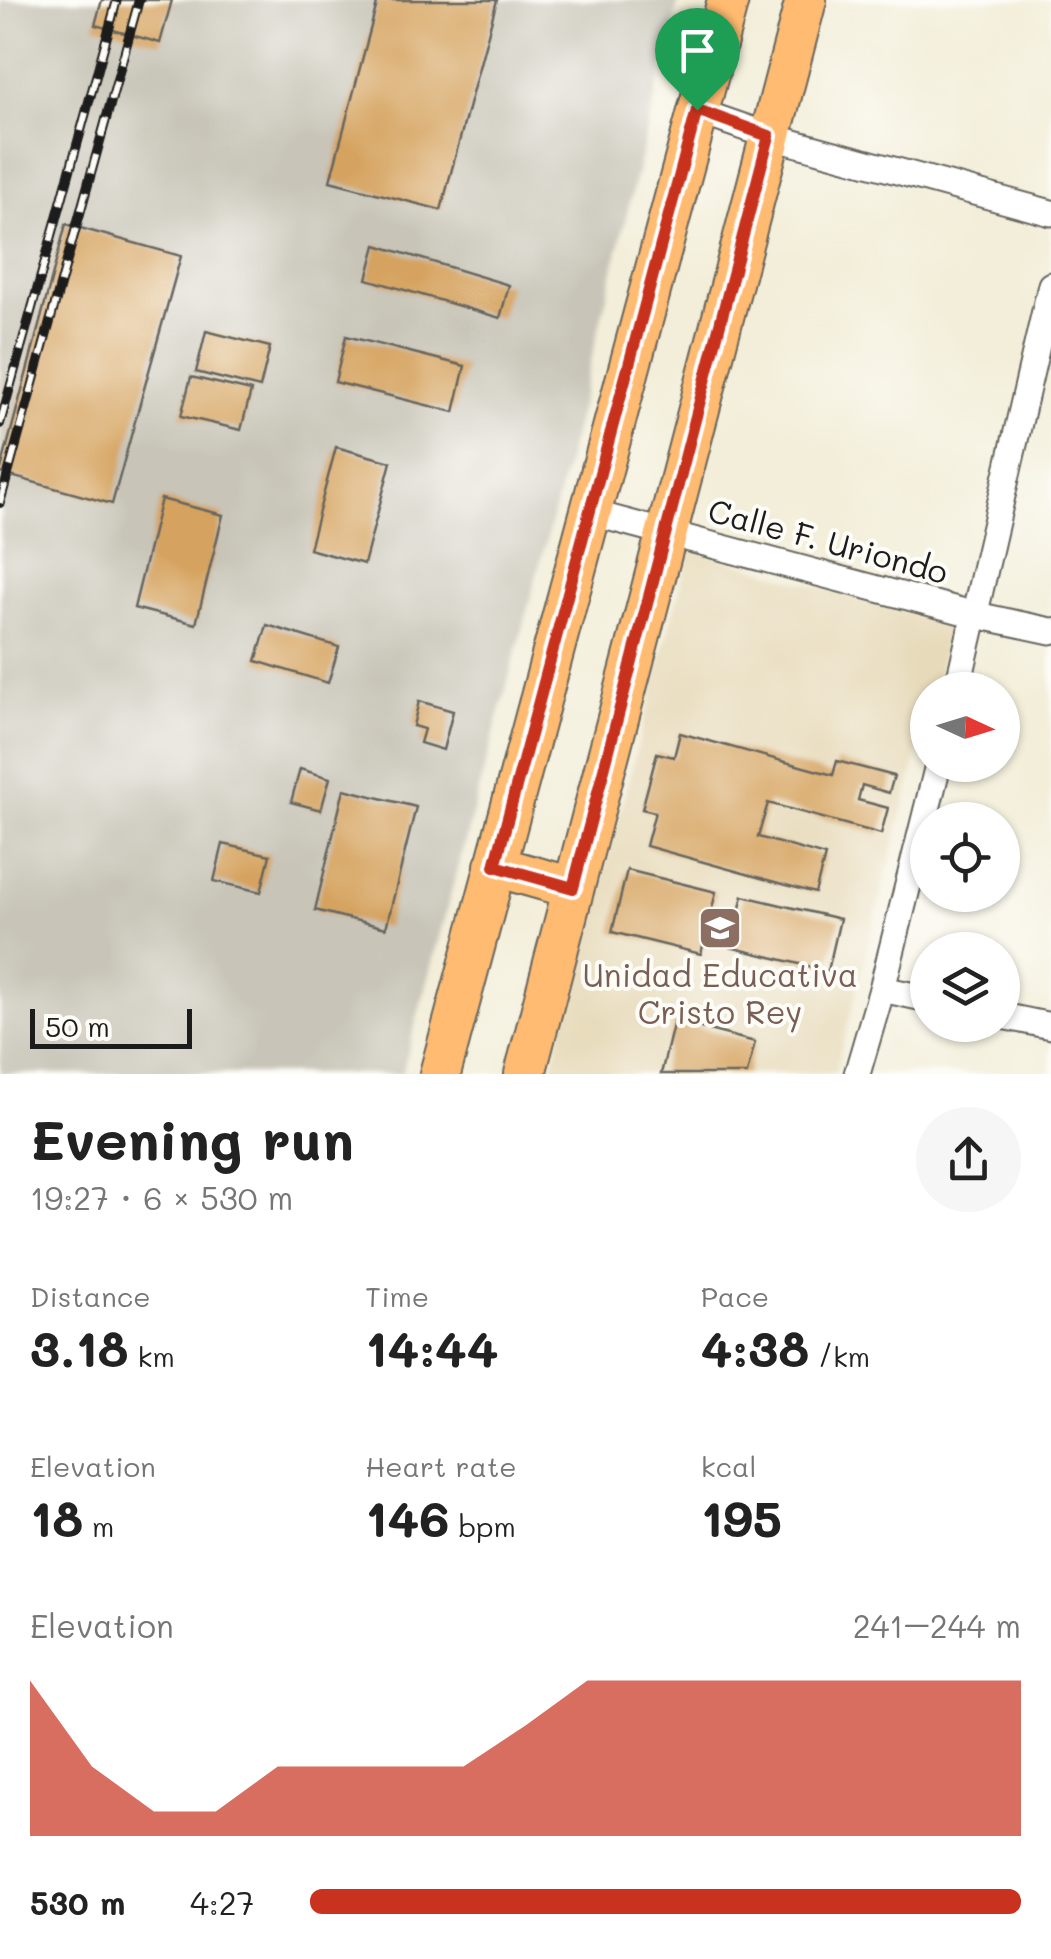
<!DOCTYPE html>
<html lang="en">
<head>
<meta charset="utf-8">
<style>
  :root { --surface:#fff; --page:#f6f6f6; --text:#222; --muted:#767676; --accent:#c8321e }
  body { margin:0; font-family:Mali,sans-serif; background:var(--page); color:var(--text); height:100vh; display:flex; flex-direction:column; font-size:38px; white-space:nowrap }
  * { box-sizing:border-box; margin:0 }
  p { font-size:32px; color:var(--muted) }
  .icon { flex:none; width:55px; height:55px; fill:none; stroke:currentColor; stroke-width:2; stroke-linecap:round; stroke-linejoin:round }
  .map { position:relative; height:1074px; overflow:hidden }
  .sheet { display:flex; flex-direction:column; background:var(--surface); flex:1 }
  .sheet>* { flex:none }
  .needle { width:65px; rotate:94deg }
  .tools { position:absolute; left:910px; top:672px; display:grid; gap:20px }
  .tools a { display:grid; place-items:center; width:110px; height:110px; border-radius:50%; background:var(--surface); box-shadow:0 2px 8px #0004; font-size:50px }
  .scale { position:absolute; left:30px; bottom:25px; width:162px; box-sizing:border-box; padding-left:10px; border:5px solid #1c1c1c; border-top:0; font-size:28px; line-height:35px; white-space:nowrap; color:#1c1c1c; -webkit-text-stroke:8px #fdfcf7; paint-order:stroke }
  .pin { position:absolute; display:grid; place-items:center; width:85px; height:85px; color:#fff; margin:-102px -42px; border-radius:50% 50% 50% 0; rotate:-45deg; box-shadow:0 0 10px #0007 }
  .pin .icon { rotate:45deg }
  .round { display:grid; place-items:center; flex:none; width:105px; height:105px; border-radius:52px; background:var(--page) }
  .headline { display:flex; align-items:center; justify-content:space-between; height:170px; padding:0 30px }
  h1 { font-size:55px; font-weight:700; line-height:75px }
  .stats { display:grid; grid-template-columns:repeat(3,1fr); gap:15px; height:170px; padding:10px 30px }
  .stats div { display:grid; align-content:center }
  .stats b { font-size:50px; font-weight:700 }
  .stats small { font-size:28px; font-weight:400 }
  .stats p { font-size:28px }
  .chart { height:280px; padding:20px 30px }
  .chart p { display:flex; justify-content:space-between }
  .chart svg { width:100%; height:180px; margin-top:10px; fill:var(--accent); opacity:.7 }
  ul { padding:0 30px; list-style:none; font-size:32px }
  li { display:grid; grid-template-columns:160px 120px 1fr; align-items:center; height:75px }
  li i { height:25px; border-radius:12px; background:var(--accent) }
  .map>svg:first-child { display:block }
  .built { fill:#e7daba }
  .industrial { fill:#c8c4b8 }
  .building { fill:#d5a35e }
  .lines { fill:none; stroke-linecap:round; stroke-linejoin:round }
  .street-casing { stroke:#67665e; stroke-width:29 }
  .primary-casing { stroke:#67665e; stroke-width:44 }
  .street { stroke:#fff; stroke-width:25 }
  .primary { stroke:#ffbb71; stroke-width:40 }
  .rail-casing { stroke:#1c1c1c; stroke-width:10 }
  .rail { stroke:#fdfcf7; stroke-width:6; stroke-dasharray:19; stroke-linecap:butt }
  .route-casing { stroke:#fff; stroke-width:20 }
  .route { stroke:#c8321e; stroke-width:12 }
  .labels { text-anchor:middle; stroke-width:8; stroke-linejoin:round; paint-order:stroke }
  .street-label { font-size:32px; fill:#1c1c1c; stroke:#fdfcf7 }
  .education-label { font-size:32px; fill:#785e54; stroke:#fdfcf7 }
</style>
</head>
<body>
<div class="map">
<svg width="1051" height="1074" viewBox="0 0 1051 1074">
  <rect width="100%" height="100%" fill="#fdfcf7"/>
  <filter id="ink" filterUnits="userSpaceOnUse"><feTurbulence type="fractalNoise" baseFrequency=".01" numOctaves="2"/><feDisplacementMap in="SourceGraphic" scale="20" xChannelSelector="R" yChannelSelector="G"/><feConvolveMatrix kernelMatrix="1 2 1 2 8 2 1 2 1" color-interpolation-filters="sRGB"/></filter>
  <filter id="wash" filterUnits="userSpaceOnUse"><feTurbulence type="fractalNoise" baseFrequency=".0048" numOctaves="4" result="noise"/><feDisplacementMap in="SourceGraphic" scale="40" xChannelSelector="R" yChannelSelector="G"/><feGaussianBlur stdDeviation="2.25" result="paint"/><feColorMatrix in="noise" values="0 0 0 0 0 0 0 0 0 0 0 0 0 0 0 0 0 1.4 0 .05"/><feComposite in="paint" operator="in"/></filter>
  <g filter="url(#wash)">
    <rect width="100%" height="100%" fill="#f3eed9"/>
    <polygon class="built" points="690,549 950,625 934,690 928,690 927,718 835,1074 550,1074"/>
    <polygon class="industrial" points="0,0 679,0 557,500 402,1074 0,1074"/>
    <g id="blocks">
      <g class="building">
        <polygon points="102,0 172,0 160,43 95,25"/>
        <polygon points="378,0 497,0 441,210 330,181"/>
        <polygon points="66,224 181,256 112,504 0,473"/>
        <polygon points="376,245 509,285 500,318 367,279"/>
        <polygon points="206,331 270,347 260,388 196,372"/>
        <polygon points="346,336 465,366 454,412 335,382"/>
        <polygon points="191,377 251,391 241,430 181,416"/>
        <polygon points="336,447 391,462 364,564 309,549"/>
        <polygon points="161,499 223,515 196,624 134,608"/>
        <polygon points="267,625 339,647 328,683 256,661"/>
        <polygon points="419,701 453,711 443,750 420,743 424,729 413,726"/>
        <polygon points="680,733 833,775 837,761 894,776 889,793 862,785 858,800 888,808 881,834 768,803 758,837 825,856 815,893 646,846 655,812 642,809 657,753 674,757"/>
        <polygon points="300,769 330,778 321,810 291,802"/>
        <polygon points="344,789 416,807 386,928 315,910"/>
        <polygon points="223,844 270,855 261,892 214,881"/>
        <polygon points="627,870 716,892 701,954 612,932"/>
        <polygon points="743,896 840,919 828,971 730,947"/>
        <polygon points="674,1021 755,1042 747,1074 661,1074"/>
      </g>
    </g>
  </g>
  <g filter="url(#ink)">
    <use href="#blocks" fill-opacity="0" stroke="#67665e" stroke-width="2.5"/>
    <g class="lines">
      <g class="street-casing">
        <g id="street">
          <polyline points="697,111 769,136 1051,213"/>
          <polyline points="588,512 976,615 1051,631"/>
          <polyline points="957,690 1051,285"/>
          <polyline points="882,989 928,999"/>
          <polyline points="1002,1016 1051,1026"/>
          <polyline points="857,1074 882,989 938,765"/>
        </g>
      </g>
      <g class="primary-casing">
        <g id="primary">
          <polyline points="495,866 573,888"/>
          <polyline points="440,1074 728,0"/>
          <polyline points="525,1074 806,0"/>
        </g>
      </g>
      <use href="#street" class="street"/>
      <use href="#primary" class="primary"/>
      <g class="rail-casing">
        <g id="rail">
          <polyline points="0,424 117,0"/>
          <polyline points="0,503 139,0"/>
        </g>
      </g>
      <use href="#rail" class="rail"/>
    </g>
  </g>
  <g class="lines" filter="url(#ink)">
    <g class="route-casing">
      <polygon id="route" points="697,110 769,136 573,888 495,866"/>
    </g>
    <use href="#route" class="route"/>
  </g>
  <defs>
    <g id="school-square" transform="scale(2.25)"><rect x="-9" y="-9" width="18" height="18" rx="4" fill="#8d6e63" stroke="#fdfcf7"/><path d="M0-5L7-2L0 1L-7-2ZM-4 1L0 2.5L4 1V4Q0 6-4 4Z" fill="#fff"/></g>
  </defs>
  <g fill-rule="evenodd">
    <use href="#school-square" x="720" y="928"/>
  </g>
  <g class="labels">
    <g class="street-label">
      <text transform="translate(828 542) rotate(15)" y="11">Calle F. Uriondo</text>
    </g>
    <g class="education-label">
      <text x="720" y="987">Unidad Educativa<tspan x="720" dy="37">Cristo Rey</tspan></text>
    </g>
  </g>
</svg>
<div class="tools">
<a><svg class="needle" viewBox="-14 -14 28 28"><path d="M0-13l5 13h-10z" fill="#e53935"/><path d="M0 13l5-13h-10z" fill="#767676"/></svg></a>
<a><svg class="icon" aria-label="locate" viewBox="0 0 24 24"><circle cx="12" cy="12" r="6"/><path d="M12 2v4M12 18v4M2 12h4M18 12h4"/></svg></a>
<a><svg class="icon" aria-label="layers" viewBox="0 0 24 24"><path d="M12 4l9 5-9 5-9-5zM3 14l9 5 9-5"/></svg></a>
</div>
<div class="scale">50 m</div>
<div class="pin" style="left:697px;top:110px;background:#1e9e55"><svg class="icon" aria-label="arrive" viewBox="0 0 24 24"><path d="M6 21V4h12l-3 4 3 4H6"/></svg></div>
</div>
<section class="sheet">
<div class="headline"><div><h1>Evening run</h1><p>19:27 · 6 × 530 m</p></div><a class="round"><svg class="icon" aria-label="share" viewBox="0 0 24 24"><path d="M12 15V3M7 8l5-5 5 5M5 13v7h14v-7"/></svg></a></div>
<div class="stats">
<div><p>Distance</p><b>3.18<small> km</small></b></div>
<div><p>Time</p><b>14:44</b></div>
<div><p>Pace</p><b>4:38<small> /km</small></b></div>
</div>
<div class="stats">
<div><p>Elevation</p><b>18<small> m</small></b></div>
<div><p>Heart rate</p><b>146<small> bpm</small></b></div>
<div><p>kcal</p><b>195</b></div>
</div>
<div class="chart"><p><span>Elevation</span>241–244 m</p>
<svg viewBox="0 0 160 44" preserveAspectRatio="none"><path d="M0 44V6L10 27L20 38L30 38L40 27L50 27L60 27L70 27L80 17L90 6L100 6L110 6L120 6L130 6L140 6L150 6L160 6V44z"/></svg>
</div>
<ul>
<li><b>530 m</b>4:27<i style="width:100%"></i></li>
</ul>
</section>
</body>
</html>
